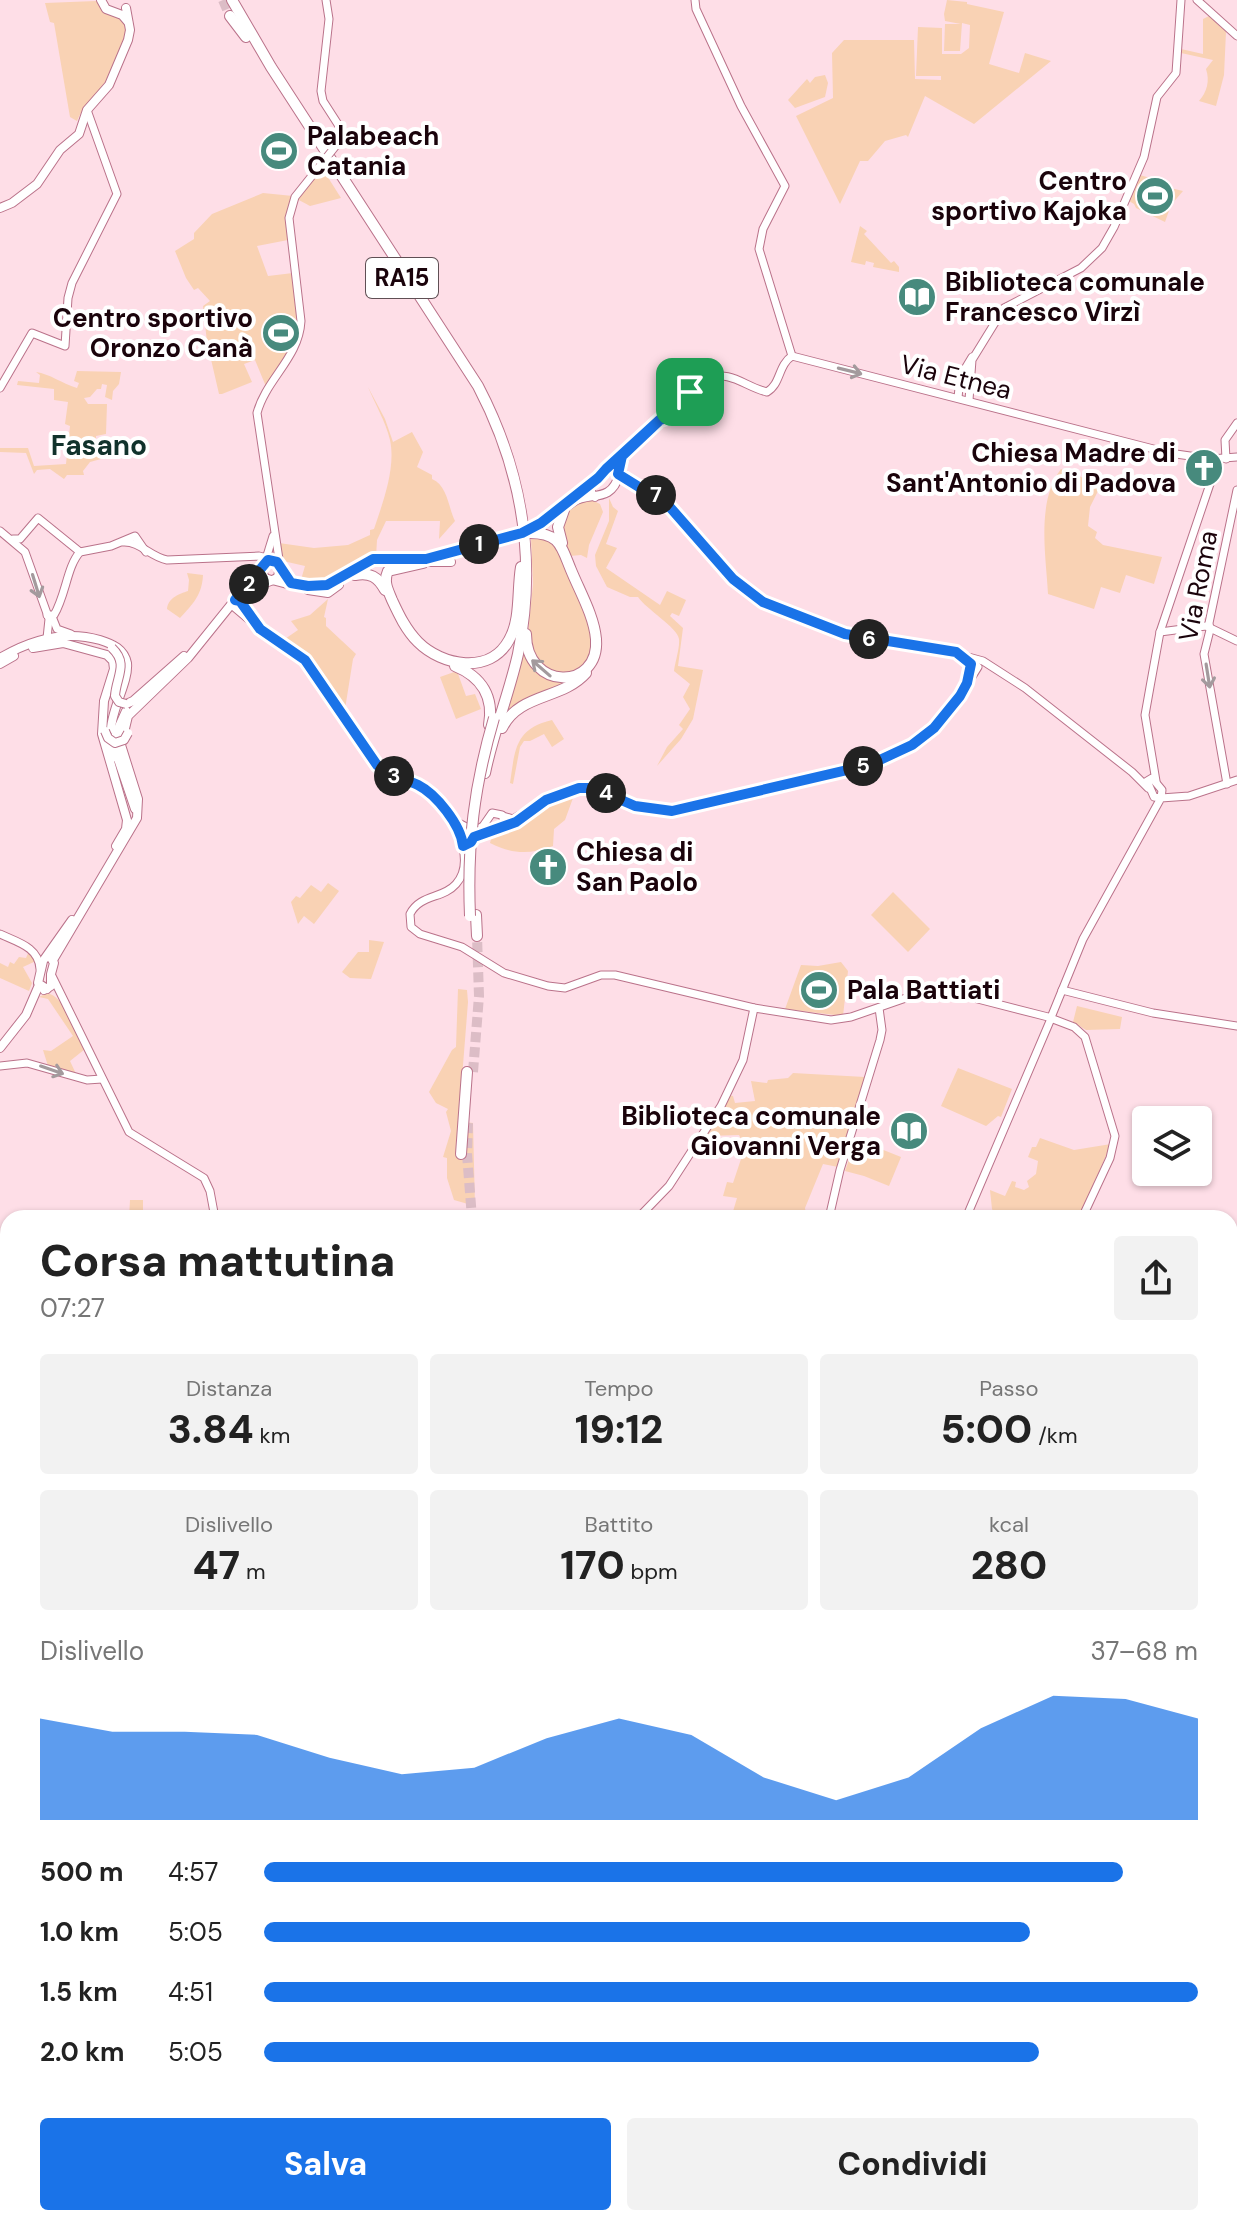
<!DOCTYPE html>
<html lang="it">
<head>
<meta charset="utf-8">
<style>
  :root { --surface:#fff; --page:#f2f2f2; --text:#222; --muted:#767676; --accent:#1a73e8 }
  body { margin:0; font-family:"DM Sans",sans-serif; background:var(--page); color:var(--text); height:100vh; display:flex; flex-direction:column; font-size:30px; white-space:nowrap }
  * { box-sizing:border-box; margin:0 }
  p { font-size:26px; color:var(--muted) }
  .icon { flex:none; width:44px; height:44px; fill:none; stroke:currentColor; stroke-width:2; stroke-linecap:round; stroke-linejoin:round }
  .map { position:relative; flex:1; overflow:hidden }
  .drawer { position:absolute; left:0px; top:1210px; width:1238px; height:1016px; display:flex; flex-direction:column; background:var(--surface); border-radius:24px 24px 0 0; box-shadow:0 2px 6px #0004 }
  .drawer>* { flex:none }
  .buttons { position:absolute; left:1132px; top:1106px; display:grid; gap:16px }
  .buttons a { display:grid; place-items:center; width:80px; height:80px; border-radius:8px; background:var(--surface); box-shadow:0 2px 6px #0004; font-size:40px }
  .pin { position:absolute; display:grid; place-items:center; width:68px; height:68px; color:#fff; margin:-34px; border-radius:16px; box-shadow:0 4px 12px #0006 }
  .km { position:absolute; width:40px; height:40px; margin:-20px; border-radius:50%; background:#222; color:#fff; font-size:22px; line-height:40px; text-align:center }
  .round { display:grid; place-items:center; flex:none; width:84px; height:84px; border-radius:8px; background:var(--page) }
  .headline { display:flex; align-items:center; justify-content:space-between; height:136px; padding:0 40px }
  h1 { font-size:44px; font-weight:800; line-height:60px }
  .stats { display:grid; grid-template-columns:repeat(3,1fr); gap:12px; height:136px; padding:8px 40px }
  .stats div { display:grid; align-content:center; border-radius:8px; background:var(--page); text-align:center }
  .stats b { font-size:40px; font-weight:800 }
  .stats small { font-size:22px; font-weight:400 }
  .stats p { font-size:22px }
  .chart { height:224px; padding:16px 40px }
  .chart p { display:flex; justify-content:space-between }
  .chart svg { width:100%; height:144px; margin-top:8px; fill:var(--accent); opacity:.7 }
  .button { display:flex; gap:16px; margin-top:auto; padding:16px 40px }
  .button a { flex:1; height:92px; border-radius:8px; background:var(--accent); color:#fff; font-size:32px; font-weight:800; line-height:92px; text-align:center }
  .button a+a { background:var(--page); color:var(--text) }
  ul { padding:0 40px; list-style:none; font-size:26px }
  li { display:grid; grid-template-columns:128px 96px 1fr; align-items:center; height:60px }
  li i { height:20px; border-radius:10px; background:var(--accent) }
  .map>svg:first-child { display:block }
  .green { fill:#f9d2b4 }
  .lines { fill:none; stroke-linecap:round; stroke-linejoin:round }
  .highway-tunnel { stroke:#dcbdc6; stroke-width:10; stroke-dasharray:10 5; stroke-linecap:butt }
  .secondary-casing { stroke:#ba728a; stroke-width:9 }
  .primary-casing { stroke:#ba728a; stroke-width:10 }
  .highway-casing { stroke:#ba728a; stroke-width:12 }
  .secondary { stroke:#fff; stroke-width:7 }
  .primary { stroke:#fff; stroke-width:8 }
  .highway { stroke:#fff; stroke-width:10 }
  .secondary-bridge-casing { stroke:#ba728a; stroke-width:9; stroke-linecap:butt }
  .primary-bridge-casing { stroke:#ba728a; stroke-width:10; stroke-linecap:butt }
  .highway-bridge-casing { stroke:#ba728a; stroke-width:12; stroke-linecap:butt }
  .secondary-bridge { stroke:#fff; stroke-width:7 }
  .primary-bridge { stroke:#fff; stroke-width:8 }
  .highway-bridge { stroke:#fff; stroke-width:10 }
  .oneway { stroke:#a39a9d }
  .route-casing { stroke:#fff; stroke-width:16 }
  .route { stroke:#1a73e8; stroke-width:10 }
  .labels { text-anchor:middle; stroke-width:8; stroke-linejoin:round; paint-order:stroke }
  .shield { fill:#fff; stroke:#5f4f54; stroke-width:2 }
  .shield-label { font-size:24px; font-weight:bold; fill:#1a030b }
  .poi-label { font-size:26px; font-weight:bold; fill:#1a030b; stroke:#fff; text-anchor:start }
  .street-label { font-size:26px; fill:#1a030b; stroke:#fff }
  .neighbourhood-label { font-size:28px; font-weight:bold; fill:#11322c; stroke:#fff }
</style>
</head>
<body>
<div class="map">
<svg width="1237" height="2226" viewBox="0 0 1237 2226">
  <rect width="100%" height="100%" fill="#fedee7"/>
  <g class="green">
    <polygon points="947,0 967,2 967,4 1004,12 989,64 1019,73 1025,53 1051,61 974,124 925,96 908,137 906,135 885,141 868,161 860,161 840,204 796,116 833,98 832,53 844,40 914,40 915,79 941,80 941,76 916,76 918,27 942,28 942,54 961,54 969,48 970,25 962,23 960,51 944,51 945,24 961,24 945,21 944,14"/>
    <path d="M96,1C104,6 115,11 122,18C133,31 114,69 106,81C96,97 86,100 77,121L70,117L54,23L50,22L45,3Z"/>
    <path d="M1209,16L1226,32L1224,75L1216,106L1199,101C1207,92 1210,81 1206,69L1213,60L1181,53V49L1203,54V19Z"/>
    <polygon points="825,75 828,83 825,97 795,108 788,100 807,79 810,83 815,77"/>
    <polygon points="322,168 341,198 310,206 297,199"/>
    <polygon points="1140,175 1160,181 1162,186 1183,191 1171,205 1165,222 1136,208 1134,204 1129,201"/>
    <path d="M263,193L293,196L286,218L288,240L257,246L268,276L293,273C296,294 307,333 289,348L292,350L267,389L255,360L244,364L252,382L222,394H219L207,342L203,306L210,301L198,288L194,290L186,278L175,251L194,239V233L212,214Z"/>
    <polygon points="860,226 867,231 864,234 891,263 894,261 899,267 899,272 873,267 874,263 866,261 865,265 851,262"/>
    <path d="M77,371L121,372L119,384L113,391L112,400L105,397L107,385L102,384L101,389H97L90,397L84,398L88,404H107L106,434L96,436V448L101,459L90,462L83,471L84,475H67L64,479L50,469L37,470L34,474L26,453L0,452V448H28L34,466L66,464L70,426L65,424L68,402L54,400V389L17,385L18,381L39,383L40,375L36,372C50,374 61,383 77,388L79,383L74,381Z"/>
    <path d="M368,387L385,419L393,442L412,432L423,452L417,467L432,475V479C448,486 448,507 455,521L439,539L440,521H386L377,540L376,557L330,582L300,583L305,566L283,561L279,543L314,548L348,545L370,535V530L374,529C383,502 396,468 390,440C386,422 374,402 368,387Z"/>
    <path d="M1061,469L1101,485L1090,507L1088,526L1097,532L1095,538L1103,545L1162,557L1154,584L1126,575L1120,593L1101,587L1094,609L1048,594C1046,555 1036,502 1061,469Z"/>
    <path d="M609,498L613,507L618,511L606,544L617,548L606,568L660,605L667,591L686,600L679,616L672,613L670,616L683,628L678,666L703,670L693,719L681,739L657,766L667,747L683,729L679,725L690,709L683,697L690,684L674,671C675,662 680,648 679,639C678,628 646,609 638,597H630L607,587L596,566L595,555L609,521Z"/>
    <path d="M590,499L600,504L603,512L589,545L587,558L581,555L570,556C559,528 554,506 590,499Z"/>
    <polygon points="534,536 552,538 589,616 594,649 583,668 560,676 537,663 528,632 533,584 531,538"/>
    <path d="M187,573L203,575C202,595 193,604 180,618L167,609C168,598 179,594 188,591L189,580Z"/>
    <polygon points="328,599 324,617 326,618 326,626 356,654 353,659 345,709 306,657 282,641 298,630 291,621 310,615"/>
    <polygon points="524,647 540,672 584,673 506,714"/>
    <polygon points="457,671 466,696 475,694 481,709 456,719 440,677"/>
    <path d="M552,720L564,739L552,747L544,734L530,741H524L520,747L513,784L510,783C515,751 514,729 552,720Z"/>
    <path d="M574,793H578L573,798L565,820L554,829L553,846C529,855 512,854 490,843L492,835L513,827L546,806Z"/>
    <polygon points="328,883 339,891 314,924 304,916 298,924 291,902 296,896 300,898 311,885 321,892"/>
    <polygon points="893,892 930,929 908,952 871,915"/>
    <polygon points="369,940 384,942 371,979 350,978 342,972 358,952 369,952"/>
    <polygon points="29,951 36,961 23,967 32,983 29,991 0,978 0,963 8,967 10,962 14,964 19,957 26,958"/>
    <polygon points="841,962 848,971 843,1016 785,1009 801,965 818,966"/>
    <polygon points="458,989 467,990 468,1002 456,1154 465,1122 473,1123 475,1206 454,1200 447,1178 447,1158 443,1157 451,1131 446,1112 448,1109 436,1103 429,1092 452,1050 456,1047"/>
    <path d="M47,993C66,997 76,1033 85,1049L70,1061L77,1076L48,1066L43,1050L51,1051L73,1036L48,999L39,997Z"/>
    <polygon points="1077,1006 1122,1017 1120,1029 1086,1030 1073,1022"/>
    <polygon points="958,1068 1012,1089 1001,1117 998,1116 986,1126 941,1106"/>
    <polygon points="793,1073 865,1077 838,1167 823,1164 805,1208 807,1218 731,1218 737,1198 723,1196 727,1182 733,1183 745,1147 739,1135 709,1136 707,1135 708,1130 729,1095 733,1096 735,1103 755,1101 751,1081 767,1083 768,1080 788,1078"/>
    <polygon points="1040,1138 1074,1150 1111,1144 1079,1218 997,1218 992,1209 990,1190 1005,1196 1012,1181 1016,1182 1015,1187 1024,1190 1029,1187 1027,1181 1036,1174 1038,1161 1028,1157 1032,1147 1036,1147"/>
    <polygon points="856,1139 901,1157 889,1186 864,1176 845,1171"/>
    <polygon points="130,1200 143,1200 143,1211 211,1211 211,1215 204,1218 129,1218"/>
    <polygon points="8,1233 8,1523 0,1521 0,1234"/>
    <polygon points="1237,1489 1237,1703 1230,1703 1230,1490"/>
    <polygon points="585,2218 680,2218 683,2222 679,2226 601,2226"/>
    <polygon points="884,2218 1013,2218 1017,2226 877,2226"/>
  </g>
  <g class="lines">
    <g class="highway-tunnel">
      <polyline points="223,0 230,16"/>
      <polyline points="473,1072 479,996 477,936"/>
      <polyline points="468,1123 467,1154 472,1218"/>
    </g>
    <g class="secondary-casing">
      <g id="secondary">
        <polyline points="326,0 329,19 321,91 323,101 341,129 338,143"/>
        <polyline points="695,0 696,9 741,106 785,186 763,229 759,249 792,356"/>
        <polyline points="1197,0 1237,36"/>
        <polyline points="0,388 32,333 65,346 68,298 72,283 117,194 87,110"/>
        <polyline points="958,398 960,377 972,357"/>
        <polyline points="969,400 972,360 1004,308 1081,268 1102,248 1114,227 1144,157 1157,97 1176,73 1181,0"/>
        <polyline points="665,418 687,413"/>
        <polyline points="1226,459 1225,440 1237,423"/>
        <path d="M602,474L707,379C730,369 745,387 767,392C781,384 778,365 792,356L1169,453L1211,459L1237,457"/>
        <polyline points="618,474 668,505 733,579 763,602 850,635 939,649 983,661 1025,688 1132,772 1148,788"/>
        <polyline points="0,531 25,552 49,619 47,638"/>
        <polyline points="13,539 20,539 38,518 80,552"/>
        <path d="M123,542C140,541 150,557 167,560L259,556L267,558"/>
        <polyline points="265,562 273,536"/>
        <path d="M280,566L257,413C266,379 299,358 301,321L289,218L295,197L315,172"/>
        <polyline points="240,604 248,616"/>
        <path d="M234,607L260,629L305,660L377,765C391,779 412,779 427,791C449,808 479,858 456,884C443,899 420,894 410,914L411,927L420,934L462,947L504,973L548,986L565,988L601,975H615L754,1008L831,1020L851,1017L929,990L939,989L1048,1017"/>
        <path d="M47,615H54C66,595 67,566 80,552L111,546L135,536L146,552"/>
        <polyline points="53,619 57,629 71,634"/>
        <polyline points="1160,632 1206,626 1237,641"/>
        <polygon points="1152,778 1162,790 1161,798 1154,797 1147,781"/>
        <polyline points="1156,781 1145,715 1150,687 1160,632 1210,484 1191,472 1195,457"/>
        <polyline points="1227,784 1204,654 1210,630 1209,623 1237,490"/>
        <polyline points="503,816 513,819 546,800 579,788 594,788 626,803 650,810 676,810 869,765 912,745 934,728 955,704 978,667"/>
        <polyline points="455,821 474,831 483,826 492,813 502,815 504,821 501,826 474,837 473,841"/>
        <path d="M0,934C17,942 39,947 40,969"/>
        <polyline points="52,976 129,1132 204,1178 210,1191 215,1218"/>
        <polyline points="1062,990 1153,1013 1237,1026"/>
        <polyline points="1052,1015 1083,939 1161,798 1189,796 1237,780"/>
        <polyline points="1053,1019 1074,1027 1085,1037 1115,1136 1110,1158 1082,1218"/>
        <polyline points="0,1066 27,1063 87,1080 102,1079"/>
        <polyline points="638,1218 669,1186 721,1106 743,1060 754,1008"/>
        <polyline points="829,1218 840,1170 880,1040 882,1030 879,1008"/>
        <polyline points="966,1218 1050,1021"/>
        <polyline points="1230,1279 1237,1274"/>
        <polyline points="1230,1485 1237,1484"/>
        <polyline points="0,1599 8,1598"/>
        <polyline points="0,1639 8,1645"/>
        <polyline points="1230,1841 1237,1841"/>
        <polyline points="0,2079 8,2088"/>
        <polyline points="1230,2168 1237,2169"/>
        <polyline points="267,2218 268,2226"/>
        <polyline points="702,2218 708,2226"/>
      </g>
    </g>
    <g class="primary-casing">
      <g id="primary">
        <polyline points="101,0 106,9 122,15 128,22"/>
        <polyline points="0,208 12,203 37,184 60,150 79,134 87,110 109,85 128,40 130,30 126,8"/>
        <path d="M531,533C546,524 558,512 573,502C589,491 611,504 619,475L616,471L604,472L591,485V493L595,497"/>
        <polyline points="430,562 451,562"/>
        <polyline points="280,568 291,583 308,586 327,585 373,559 426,559 513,535"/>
        <polyline points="272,580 291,585"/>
        <polyline points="308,590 328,593 339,585"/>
        <path d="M247,591C256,583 269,584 278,577L280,566L271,560L264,562L262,571L265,578L271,580"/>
        <polyline points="33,648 63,643 107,655 113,661 114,669 104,701 102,734 127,820 126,829 116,846"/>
        <path d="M0,658C32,639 65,630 100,640C113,644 124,649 127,663C129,681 112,708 111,729"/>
        <polyline points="0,664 14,656"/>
        <polyline points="126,704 133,701 184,656"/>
        <polyline points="115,750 135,809"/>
        <polyline points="112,758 113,740 126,711"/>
        <polyline points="53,960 137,818 138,799 121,745 128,716 188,658 263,565"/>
        <polyline points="47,989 38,983 43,961 72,920"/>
        <polyline points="44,990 51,986 51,974 54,963 51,958"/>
        <polyline points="0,1048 26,1015 39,985"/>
      </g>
    </g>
    <g class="highway-casing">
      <g id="highway">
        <path d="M232,0L271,67L478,386C522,470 537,561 518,654C509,694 493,733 485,773"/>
        <polyline points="230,16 246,37"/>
        <polyline points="562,543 558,527 564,510"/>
        <path d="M423,563L388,571C383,582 388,590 392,600C399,615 406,630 418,642C442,666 490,675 509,640C521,620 517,590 521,567"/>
        <path d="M355,575C370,572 378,577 385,590"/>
        <path d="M526,634C526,691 600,691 596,639C594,616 580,592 571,570C561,546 560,533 530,533"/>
        <path d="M455,666C482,677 494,697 489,725"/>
        <path d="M502,728C519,693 562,700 586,673"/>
        <polyline points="476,915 477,936"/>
        <polyline points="461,1154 467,1072"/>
        <polyline points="0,1851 8,1866"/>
        <polyline points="576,2218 589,2226"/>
        <polyline points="1018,2218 1024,2226"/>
        <polyline points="1031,2218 1035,2226"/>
        <polyline points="851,2226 861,2218"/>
        <polyline points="867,2226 876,2218"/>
      </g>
    </g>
    <use href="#secondary" class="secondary"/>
    <use href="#primary" class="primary"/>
    <use href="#highway" class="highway"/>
    <g class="secondary-bridge-casing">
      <polyline id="secondary-bridge" points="315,172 338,143"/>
    </g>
    <g class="primary-bridge-casing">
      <g id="primary-bridge">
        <polyline points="513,535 530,529"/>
        <path d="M112,648C129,664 116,677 115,696L119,702L126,704"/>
        <polyline points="105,731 108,738 115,743 124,740 128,733"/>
      </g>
    </g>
    <g class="highway-bridge-casing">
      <path id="highway-bridge" d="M470,916C467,844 474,786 494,718"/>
    </g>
    <use href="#secondary-bridge" class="secondary-bridge"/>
    <use href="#primary-bridge" class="primary-bridge"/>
    <use href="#highway-bridge" class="highway-bridge"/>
  </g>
  <defs><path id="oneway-shaft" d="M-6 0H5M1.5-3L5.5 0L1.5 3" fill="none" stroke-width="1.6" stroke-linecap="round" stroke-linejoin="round" transform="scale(2)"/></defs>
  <g class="oneway">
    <use href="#oneway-shaft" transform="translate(850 371) rotate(14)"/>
    <use href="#oneway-shaft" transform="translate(36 586) rotate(73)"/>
    <use href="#oneway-shaft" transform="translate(541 668) rotate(-139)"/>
    <use href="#oneway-shaft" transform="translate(1208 676) rotate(81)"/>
    <use href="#oneway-shaft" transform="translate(52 1070) rotate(19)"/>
  </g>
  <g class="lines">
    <g class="route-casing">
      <path id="route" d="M690,392L606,469L598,478L541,523L522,533L426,559H373L327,585L308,586L291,583L277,562L268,560L235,600L240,601L260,629L305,660L377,765C389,776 404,778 418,785C436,794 461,825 463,846L471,842L474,837L516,822L546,800L579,788H594L635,806L672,811L869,765L912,745L934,728L960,696L967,683L971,664L956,652L845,634L763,602L733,579L668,505L618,474L622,456L660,420L687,413L683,411L680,402L688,405L690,392"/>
    </g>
    <use href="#route" class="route"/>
  </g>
  <defs>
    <g id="stadium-disc" transform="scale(2)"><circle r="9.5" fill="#478a7d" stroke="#fff"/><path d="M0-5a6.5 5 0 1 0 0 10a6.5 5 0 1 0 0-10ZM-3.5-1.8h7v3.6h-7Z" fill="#fff"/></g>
    <g id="library-disc" transform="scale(2)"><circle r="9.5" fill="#478a7d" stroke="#fff"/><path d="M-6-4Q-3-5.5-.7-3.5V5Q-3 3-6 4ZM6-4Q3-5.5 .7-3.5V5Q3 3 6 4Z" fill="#fff"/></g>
    <g id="church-disc" transform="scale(2)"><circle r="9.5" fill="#478a7d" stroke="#fff"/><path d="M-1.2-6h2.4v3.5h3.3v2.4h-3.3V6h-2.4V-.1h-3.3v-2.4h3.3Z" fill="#fff"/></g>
  </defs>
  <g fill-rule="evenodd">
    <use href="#stadium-disc" x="279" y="151"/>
    <use href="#stadium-disc" x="1155" y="196"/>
    <use href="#library-disc" x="917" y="297"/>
    <use href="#stadium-disc" x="281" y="333"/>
    <use href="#church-disc" x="1204" y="468"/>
    <use href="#church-disc" x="548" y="867"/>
    <use href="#stadium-disc" x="819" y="990"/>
    <use href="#library-disc" x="909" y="1131"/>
  </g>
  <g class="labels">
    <rect class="shield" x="366" y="258" width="72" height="40" rx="6"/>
    <g class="shield-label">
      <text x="402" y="286">RA15</text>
    </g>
    <g class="poi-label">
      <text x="307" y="145">Palabeach<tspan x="307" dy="30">Catania</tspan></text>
      <text x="1127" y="190" text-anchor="end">Centro<tspan x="1127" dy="30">sportivo Kajoka</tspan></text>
      <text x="945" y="291">Biblioteca comunale<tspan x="945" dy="30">Francesco Virzì</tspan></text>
      <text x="253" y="327" text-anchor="end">Centro sportivo<tspan x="253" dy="30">Oronzo Canà</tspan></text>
      <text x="1176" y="462" text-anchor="end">Chiesa Madre di<tspan x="1176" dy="30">Sant'Antonio di Padova</tspan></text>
      <text x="576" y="861">Chiesa di<tspan x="576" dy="30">San Paolo</tspan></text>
      <text x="847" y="999">Pala Battiati</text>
      <text x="881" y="1125" text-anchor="end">Biblioteca comunale<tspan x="881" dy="30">Giovanni Verga</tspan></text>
    </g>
    <g class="street-label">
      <text transform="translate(956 377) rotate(14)" y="9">Via Etnea</text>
      <text transform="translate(1198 586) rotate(-79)" y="9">Via Roma</text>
    </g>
    <g class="neighbourhood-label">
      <text x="99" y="455">Fasano</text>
    </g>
  </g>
</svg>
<div class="buttons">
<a><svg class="icon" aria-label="layers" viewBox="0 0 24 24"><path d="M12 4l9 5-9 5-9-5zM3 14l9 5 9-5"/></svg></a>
</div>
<div class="pin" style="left:690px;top:392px;background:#1e9e55"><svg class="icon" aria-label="arrive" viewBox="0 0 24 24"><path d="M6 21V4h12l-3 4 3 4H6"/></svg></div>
<b class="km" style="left:479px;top:544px">1</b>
<b class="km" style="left:249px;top:584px">2</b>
<b class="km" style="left:394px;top:776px">3</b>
<b class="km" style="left:606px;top:793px">4</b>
<b class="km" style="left:863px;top:766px">5</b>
<b class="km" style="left:869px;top:639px">6</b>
<b class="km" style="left:656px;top:495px">7</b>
<section class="drawer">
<div class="headline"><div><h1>Corsa mattutina</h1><p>07:27</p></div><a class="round"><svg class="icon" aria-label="share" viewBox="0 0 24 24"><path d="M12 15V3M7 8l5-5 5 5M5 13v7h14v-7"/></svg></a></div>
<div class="stats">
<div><p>Distanza</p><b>3.84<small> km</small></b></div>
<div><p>Tempo</p><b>19:12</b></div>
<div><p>Passo</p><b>5:00<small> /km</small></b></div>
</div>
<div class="stats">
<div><p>Dislivello</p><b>47<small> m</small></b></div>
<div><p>Battito</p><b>170<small> bpm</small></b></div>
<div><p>kcal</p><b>280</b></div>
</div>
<div class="chart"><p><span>Dislivello</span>37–68 m</p>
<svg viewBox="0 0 160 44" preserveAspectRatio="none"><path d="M0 44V13L10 17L20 17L30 18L40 25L50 30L60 28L70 19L80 13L90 18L100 31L110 38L120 31L130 16L140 6L150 7L160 13V44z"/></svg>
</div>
<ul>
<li><b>500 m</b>4:57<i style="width:92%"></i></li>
<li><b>1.0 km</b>5:05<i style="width:82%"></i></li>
<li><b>1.5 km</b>4:51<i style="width:100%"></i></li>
<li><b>2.0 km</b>5:05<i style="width:83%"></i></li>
</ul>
<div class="button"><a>Salva</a><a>Condividi</a></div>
</section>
</div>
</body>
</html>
